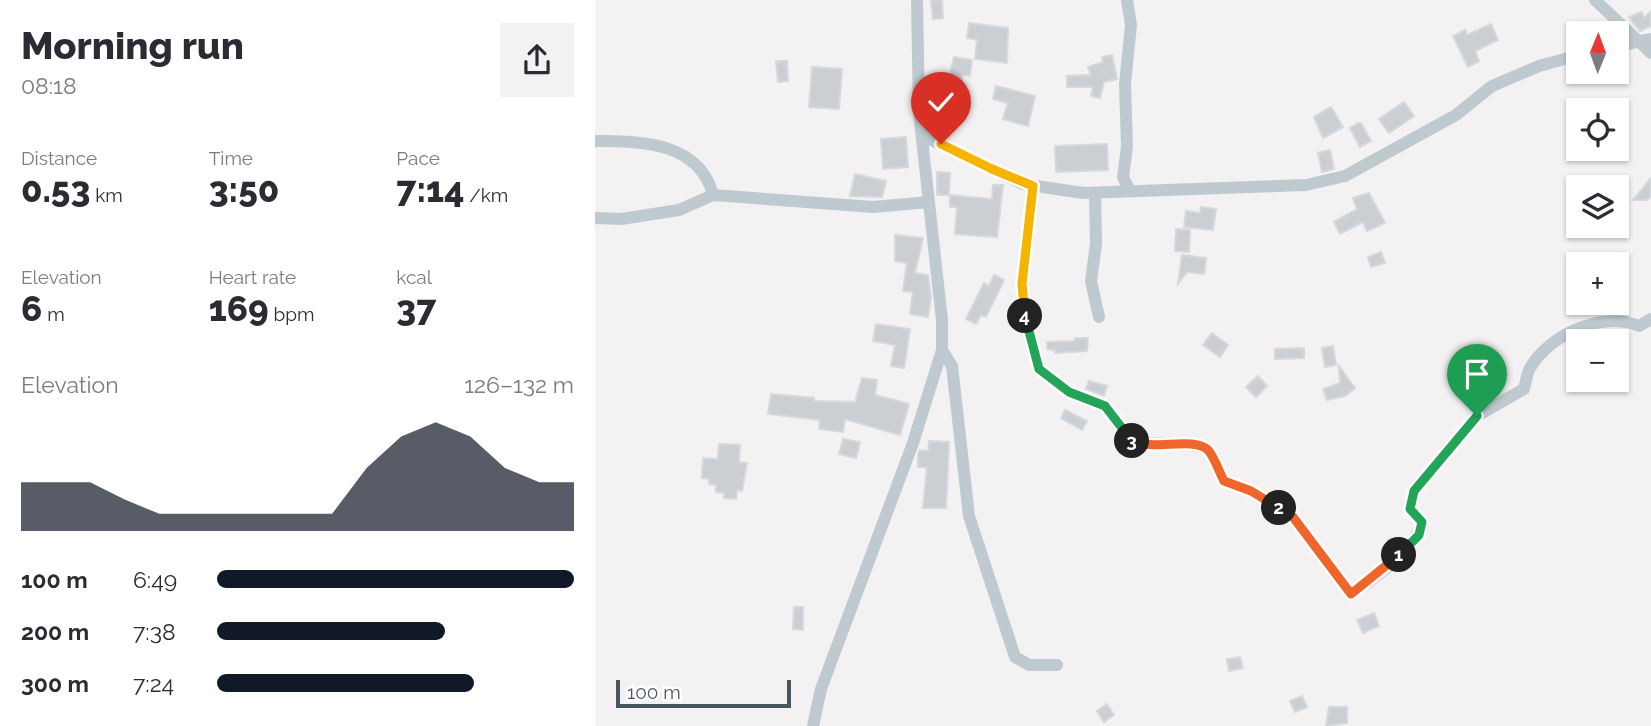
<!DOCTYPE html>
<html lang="en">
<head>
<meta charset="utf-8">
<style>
  :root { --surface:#fff; --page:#f2f2f3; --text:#2b2b33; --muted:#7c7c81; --accent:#111827 }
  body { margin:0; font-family:Raleway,sans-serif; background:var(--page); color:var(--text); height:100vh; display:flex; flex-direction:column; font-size:26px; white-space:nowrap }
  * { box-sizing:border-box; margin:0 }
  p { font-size:23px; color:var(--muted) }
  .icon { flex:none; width:38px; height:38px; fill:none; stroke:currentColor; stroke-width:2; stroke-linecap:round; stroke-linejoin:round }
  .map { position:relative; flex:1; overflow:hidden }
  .details { display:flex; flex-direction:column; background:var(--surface); width:595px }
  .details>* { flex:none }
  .needle { width:46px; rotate:1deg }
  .fabs { position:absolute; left:971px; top:21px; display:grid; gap:14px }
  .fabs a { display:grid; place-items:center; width:63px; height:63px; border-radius:0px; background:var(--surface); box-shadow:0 2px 5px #0004; font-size:35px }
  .scale { position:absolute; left:21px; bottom:18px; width:175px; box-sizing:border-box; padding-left:7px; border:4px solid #48575f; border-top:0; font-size:19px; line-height:24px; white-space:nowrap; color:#48575f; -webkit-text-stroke:5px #fff; paint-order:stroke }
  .pin { position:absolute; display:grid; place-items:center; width:60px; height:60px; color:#fff; margin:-72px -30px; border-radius:50% 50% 50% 0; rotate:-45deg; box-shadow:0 0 7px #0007 }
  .pin .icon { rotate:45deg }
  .km { position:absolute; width:35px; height:35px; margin:-18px; border-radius:50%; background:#222; color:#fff; font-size:19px; line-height:35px; text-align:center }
  .round { display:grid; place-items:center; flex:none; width:74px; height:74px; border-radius:0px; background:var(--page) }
  .summary { display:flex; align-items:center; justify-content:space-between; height:119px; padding:0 21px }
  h1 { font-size:38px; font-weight:800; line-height:52px }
  .figures { display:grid; grid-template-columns:repeat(3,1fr); gap:10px; height:119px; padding:7px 21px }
  .figures div { display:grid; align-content:center }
  .figures b { font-size:35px; font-weight:800 }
  .figures small { font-size:19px; font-weight:400 }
  .figures p { font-size:19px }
  .chart { height:196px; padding:14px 21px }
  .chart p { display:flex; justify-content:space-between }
  .chart svg { width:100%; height:126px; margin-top:7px; fill:var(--accent); opacity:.7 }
  ul { padding:0 21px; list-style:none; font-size:23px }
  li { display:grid; grid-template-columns:112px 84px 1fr; align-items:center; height:52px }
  li i { height:18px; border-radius:9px; background:var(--accent) }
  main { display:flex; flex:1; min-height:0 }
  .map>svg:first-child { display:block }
  .building { fill:#cbcfd3; stroke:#d5d8dc; stroke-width:2 }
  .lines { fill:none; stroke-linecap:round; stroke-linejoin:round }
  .street { stroke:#bfcad0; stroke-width:12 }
  .split-1-casing { stroke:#fff; stroke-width:14 }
  .split-2-casing { stroke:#fff; stroke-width:14 }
  .split-3-casing { stroke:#fff; stroke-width:14 }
  .split-4-casing { stroke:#fff; stroke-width:14 }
  .split-5-casing { stroke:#fff; stroke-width:14 }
  .split-6-casing { stroke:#fff; stroke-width:14 }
  .split-1 { stroke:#22a559; stroke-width:9 }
  .split-2 { stroke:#f0652b; stroke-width:9 }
  .split-3 { stroke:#f0652b; stroke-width:9 }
  .split-4 { stroke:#22a559; stroke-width:9 }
  .split-5 { stroke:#f5b400; stroke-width:9 }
  .split-6 { stroke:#f5b400; stroke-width:9 }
</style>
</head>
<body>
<main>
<section class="details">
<div class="summary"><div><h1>Morning run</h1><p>08:18</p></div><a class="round"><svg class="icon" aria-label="share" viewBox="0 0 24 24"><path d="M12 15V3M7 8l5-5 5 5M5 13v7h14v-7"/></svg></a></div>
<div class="figures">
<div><p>Distance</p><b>0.53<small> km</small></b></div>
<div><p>Time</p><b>3:50</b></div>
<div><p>Pace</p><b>7:14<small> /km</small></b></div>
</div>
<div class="figures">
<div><p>Elevation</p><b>6<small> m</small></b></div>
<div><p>Heart rate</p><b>169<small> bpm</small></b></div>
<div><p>kcal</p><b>37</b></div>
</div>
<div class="chart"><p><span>Elevation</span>126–132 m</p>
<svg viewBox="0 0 160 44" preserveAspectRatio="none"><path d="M0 44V27L10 27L20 27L30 33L40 38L50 38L60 38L70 38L80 38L90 38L100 22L110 11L120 6L130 11L140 22L150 27L160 27V44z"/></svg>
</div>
<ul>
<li><b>100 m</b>6:49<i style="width:100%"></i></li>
<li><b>200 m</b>7:38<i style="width:64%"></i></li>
<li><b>300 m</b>7:24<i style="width:72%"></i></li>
</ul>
</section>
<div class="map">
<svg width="1056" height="726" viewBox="0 0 1056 726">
  <rect width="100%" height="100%" fill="#f3f1f1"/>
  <g class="building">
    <polygon points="336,0 347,0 348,18 338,19"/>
    <polygon points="1056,11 1056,26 1045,31 1034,17 1047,12 1049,18"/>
    <polygon points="374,23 413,28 412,63 380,59 382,40 372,38"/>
    <polygon points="896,24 903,40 880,51 884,61 873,67 858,36 870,30 872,35"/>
    <polygon points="517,55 522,79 509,82 505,98 496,96 498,87 472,87 472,76 496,75 493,67 508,62 507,57"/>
    <polygon points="359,57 377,60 375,76 367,74 366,90 351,89"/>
    <polygon points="181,61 192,61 193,81 183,82"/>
    <polygon points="217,67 247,69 244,109 214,107"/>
    <polygon points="401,86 440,96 433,126 408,119 413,103 398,99"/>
    <polygon points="809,102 819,116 794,133 784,119"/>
    <polygon points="736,107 748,127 728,138 719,117"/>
    <polygon points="763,123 766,123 776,141 765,147 755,128"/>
    <polygon points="311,137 313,167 288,169 286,139"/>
    <polygon points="512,144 513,170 461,172 460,146"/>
    <polygon points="735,150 739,169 727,172 723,153"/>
    <polygon points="342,172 355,173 354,195 342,195"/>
    <polygon points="260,174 291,181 287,197 255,196"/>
    <polygon points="1056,178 1056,196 1052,200 1038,200"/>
    <polygon points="398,185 408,185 402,237 360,234 362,207 355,207 355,195 397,199"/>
    <polygon points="774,193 790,223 772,231 768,222 745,234 739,222 762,209 758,198"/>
    <polygon points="606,207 621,209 618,230 589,227 591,211 605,213"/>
    <polygon points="581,229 595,230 594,252 580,251"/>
    <polygon points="300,235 328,238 320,273 333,275 336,298 333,317 315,314 318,292 308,291 312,263 300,261"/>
    <polygon points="786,252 790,263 776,267 773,257"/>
    <polygon points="587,255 611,258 609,274 592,272 583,284"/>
    <polygon points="399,275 409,280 391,317 386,315 381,324 371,319 389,283 394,286"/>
    <polygon points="281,324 315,329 309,368 296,366 300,345 278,341"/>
    <polygon points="617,333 633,345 625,357 608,345"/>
    <polygon points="480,338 493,338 492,351 460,353 460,350 452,349 452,342 479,341"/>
    <polygon points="738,346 741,365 730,367 727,348"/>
    <polygon points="709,348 709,358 680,359 680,349"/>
    <polygon points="744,366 760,388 750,396 732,400 728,389 745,383"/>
    <polygon points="663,376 672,386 661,397 651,387"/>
    <polygon points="267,378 282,380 280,395 314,404 305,435 250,419 248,432 224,429 225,420 173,414 176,394 219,398 219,401 260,402"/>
    <polygon points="494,381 512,386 509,396 491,389"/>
    <polygon points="470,410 492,421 487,430 466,418"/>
    <polygon points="248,439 265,442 261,458 244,454"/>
    <polygon points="334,441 354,442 351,508 328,508 332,467 323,467 323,454 325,450 333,451"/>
    <polygon points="124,444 145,445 144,462 152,463 147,491 142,490 141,499 129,498 129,493 121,492 121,485 114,484 114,479 107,478 108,458 123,459"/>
    <polygon points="199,607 208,607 208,630 198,629"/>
    <polygon points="779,613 784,626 768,633 762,620"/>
    <polygon points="645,657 648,668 634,671 632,659"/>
    <polygon points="707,696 712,707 700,712 695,701"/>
    <polygon points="512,704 519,715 509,722 502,711"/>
    <polygon points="734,707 752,707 752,723 731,726"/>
  </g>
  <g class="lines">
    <g class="street">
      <polyline points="532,0 536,25 530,84 532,147 528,177 535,191"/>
      <polyline points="1000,0 1056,53"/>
      <polyline points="1022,46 1056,39"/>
      <polyline points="328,136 428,184 488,193 711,185 750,176 861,115 897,86 944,66 984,55"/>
      <path d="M0,141C46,140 105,143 118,195"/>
      <path d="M438,186L427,284L431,325L444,369L474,392L510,406L539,443C555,444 604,441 613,451C620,459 624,472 629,481L656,491L698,517L756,595C780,576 819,553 827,522L815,508L819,491L882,416L929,389C931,382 932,373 935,368C955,334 1007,311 1044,326L1056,319"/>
      <polyline points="500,193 501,244 496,281 504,317"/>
      <polyline points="0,218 26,219 84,210 118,195 278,207 334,202"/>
      <polyline points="347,350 357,366 374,516 420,657 434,665 462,665"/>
      <polyline points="218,726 226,689 318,443 347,350 347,320 324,112 322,0"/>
    </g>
  </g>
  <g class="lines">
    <g class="split-1-casing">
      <polyline id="split-1" points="804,555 824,535 827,522 815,509 819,491 882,416"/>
    </g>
    <g class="split-2-casing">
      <polyline id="split-2" points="684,508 698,517 756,594 804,555"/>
    </g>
    <g class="split-3-casing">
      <path id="split-3" d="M537,441C557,451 599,436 613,450C620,458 624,472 629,481L656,491L684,508"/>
    </g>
    <g class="split-4-casing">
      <polyline id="split-4" points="430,316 444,369 474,392 510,406 537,441"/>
    </g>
    <g class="split-5-casing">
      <polyline id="split-5" points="397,169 438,186 427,284 430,316"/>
    </g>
    <g class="split-6-casing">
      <polyline id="split-6" points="346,144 397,169"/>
    </g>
    <use href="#split-1" class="split-1"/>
    <use href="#split-2" class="split-2"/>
    <use href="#split-3" class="split-3"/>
    <use href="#split-4" class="split-4"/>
    <use href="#split-5" class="split-5"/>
    <use href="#split-6" class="split-6"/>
  </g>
</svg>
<div class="fabs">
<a><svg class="needle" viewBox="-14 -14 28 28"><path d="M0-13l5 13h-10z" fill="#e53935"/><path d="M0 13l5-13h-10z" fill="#7c7c81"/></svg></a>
<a><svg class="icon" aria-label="locate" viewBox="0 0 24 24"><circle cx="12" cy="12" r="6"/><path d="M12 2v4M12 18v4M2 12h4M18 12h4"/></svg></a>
<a><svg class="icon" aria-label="layers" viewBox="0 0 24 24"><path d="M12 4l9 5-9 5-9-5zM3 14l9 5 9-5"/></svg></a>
<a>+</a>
<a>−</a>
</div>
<div class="scale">100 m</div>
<div class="pin" style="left:882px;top:416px;background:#1e9e55"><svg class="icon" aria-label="arrive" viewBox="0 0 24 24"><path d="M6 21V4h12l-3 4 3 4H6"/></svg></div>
<div class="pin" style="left:346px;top:144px;background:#d93025"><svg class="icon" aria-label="check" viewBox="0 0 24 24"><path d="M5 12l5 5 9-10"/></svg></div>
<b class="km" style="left:804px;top:555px">1</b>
<b class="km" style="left:684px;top:508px">2</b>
<b class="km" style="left:537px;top:441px">3</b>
<b class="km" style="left:430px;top:316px">4</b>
</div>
</main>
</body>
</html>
